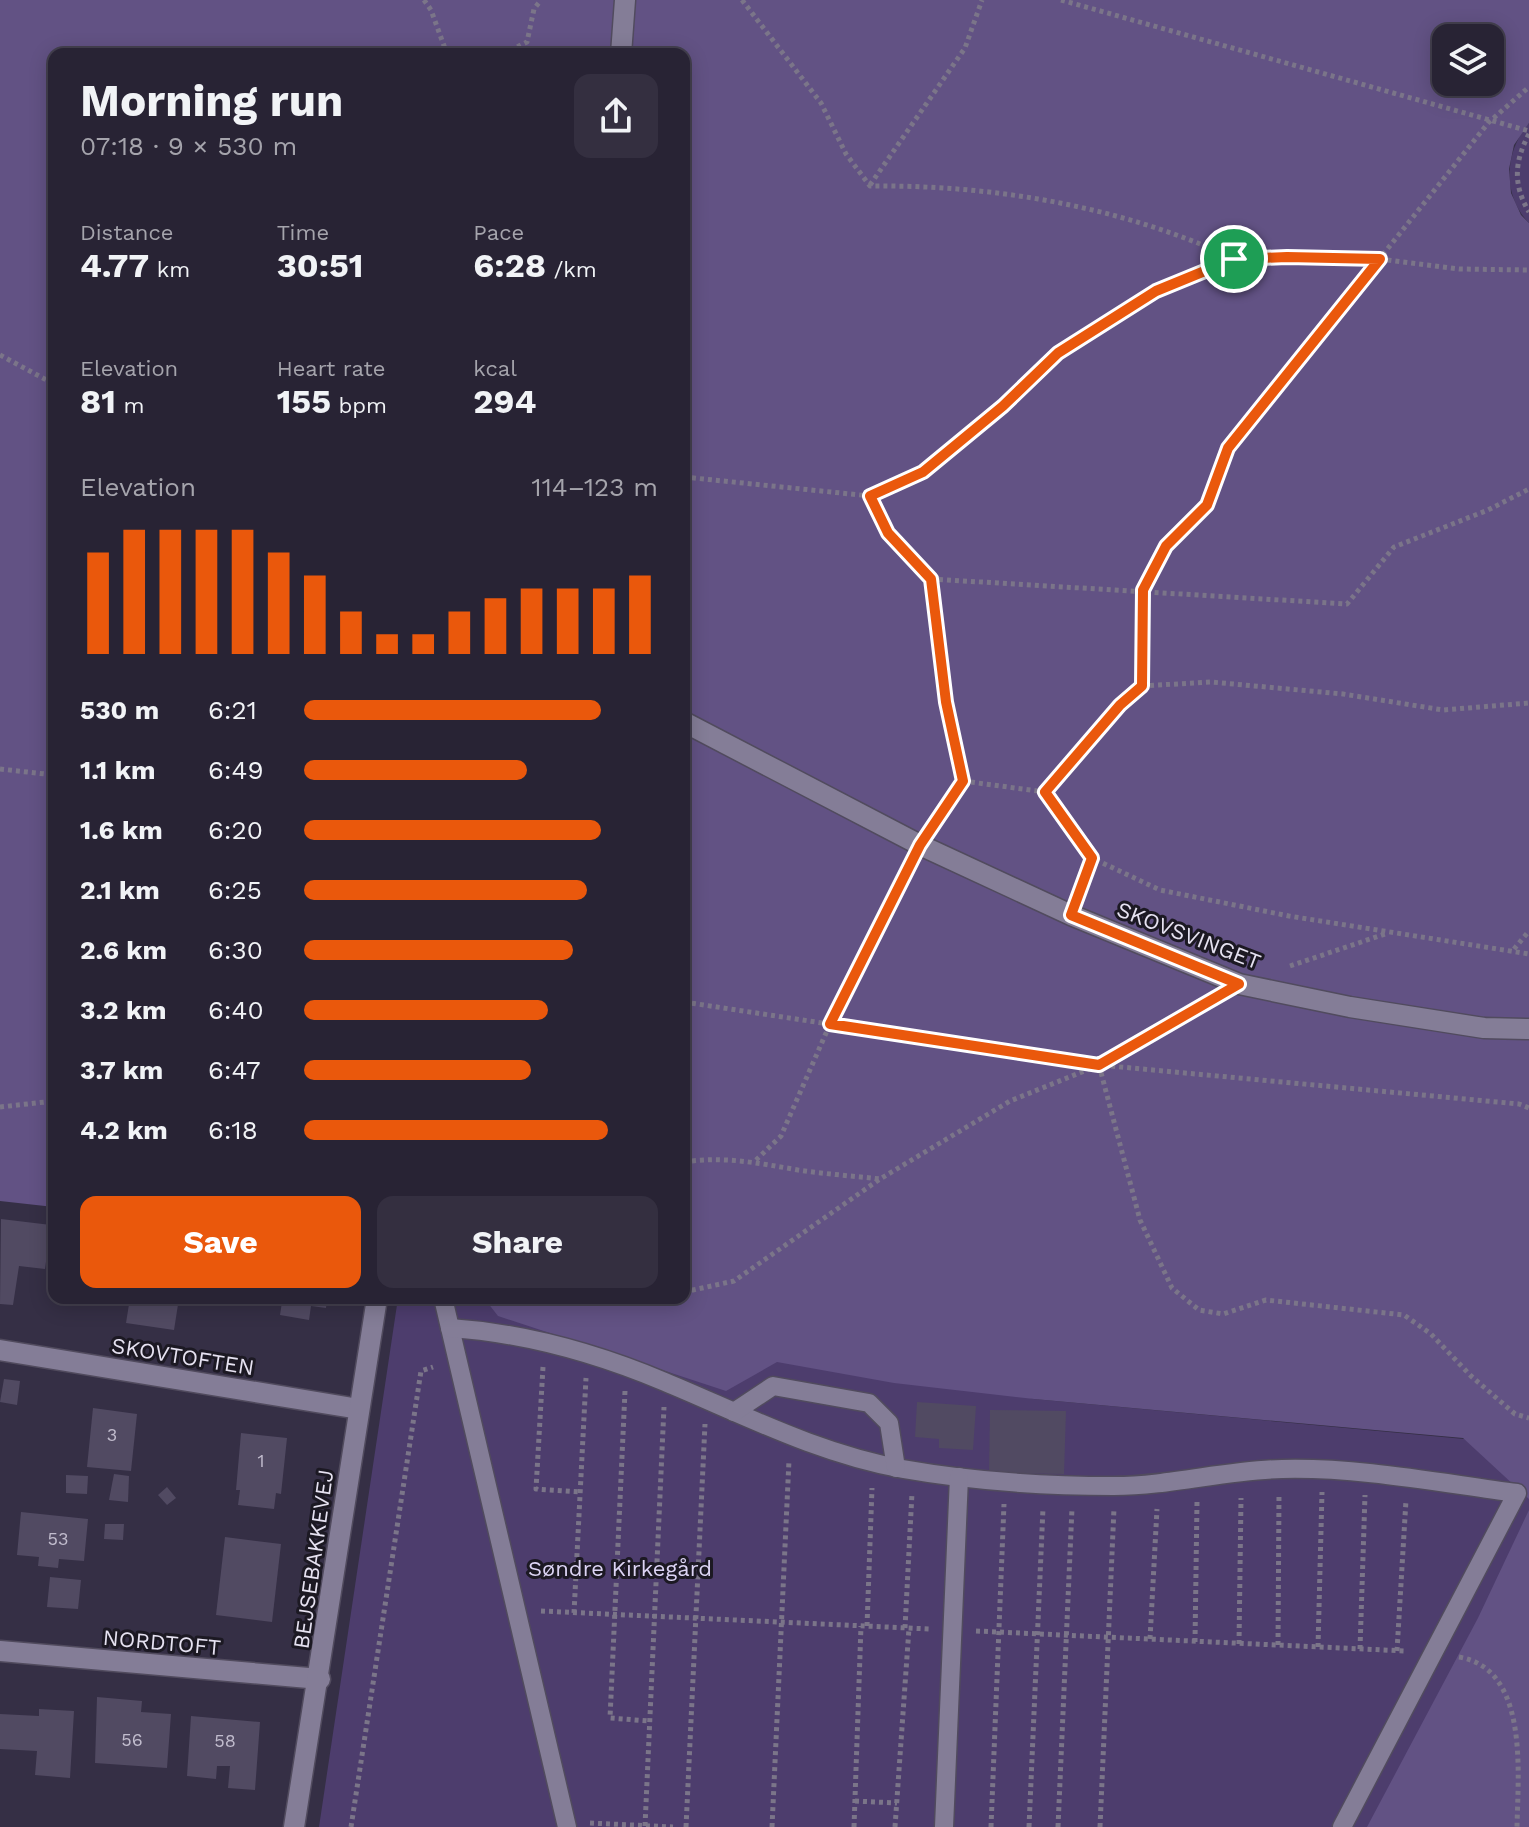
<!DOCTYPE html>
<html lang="en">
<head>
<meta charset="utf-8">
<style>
  :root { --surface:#282334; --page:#342f40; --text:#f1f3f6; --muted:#a5a4ac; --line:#44404f; --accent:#ea580c }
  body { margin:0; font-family:"Work Sans",sans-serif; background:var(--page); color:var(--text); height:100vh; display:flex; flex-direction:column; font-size:30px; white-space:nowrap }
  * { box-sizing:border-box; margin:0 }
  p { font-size:26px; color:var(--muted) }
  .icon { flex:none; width:44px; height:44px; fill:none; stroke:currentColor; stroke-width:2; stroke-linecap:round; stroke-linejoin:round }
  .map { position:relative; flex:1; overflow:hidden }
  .sheet { position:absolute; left:48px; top:48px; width:642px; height:1256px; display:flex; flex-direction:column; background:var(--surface); border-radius:16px; box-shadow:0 4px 20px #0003,0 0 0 2px var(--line) }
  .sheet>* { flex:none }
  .fabs { position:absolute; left:1432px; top:24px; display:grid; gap:16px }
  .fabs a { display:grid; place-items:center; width:72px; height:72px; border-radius:16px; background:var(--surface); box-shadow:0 4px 20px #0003,0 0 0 2px var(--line); font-size:40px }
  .pin { position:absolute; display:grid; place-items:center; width:68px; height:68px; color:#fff; margin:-34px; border:4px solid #fff; border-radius:50%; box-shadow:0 2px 8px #0007 }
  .round { display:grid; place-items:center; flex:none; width:84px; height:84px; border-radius:16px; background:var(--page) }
  .summary { display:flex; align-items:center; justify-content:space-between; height:136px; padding:0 32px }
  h1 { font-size:44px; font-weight:700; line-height:60px }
  .stats { display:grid; grid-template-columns:repeat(3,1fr); gap:12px; height:136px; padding:8px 32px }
  .stats div { display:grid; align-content:center }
  .stats b { font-size:34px; font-weight:700 }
  .stats small { font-size:22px; font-weight:400 }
  .stats p { font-size:22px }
  .chart { height:224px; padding:16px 32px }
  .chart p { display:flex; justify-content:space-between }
  .chart svg { width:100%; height:144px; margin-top:8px; stroke:var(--accent); stroke-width:6 }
  .primary-button { display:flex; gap:16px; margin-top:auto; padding:16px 32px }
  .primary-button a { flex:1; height:92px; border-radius:16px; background:var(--accent); color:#fff; font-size:32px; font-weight:700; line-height:92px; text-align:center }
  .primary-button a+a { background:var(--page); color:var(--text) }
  ul { padding:0 32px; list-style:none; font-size:26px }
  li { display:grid; grid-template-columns:128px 96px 1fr; align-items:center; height:60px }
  li i { height:20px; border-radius:10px; background:var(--accent) }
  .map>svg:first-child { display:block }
  .green { fill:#4d3d6d }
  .forest { fill:#625284; fill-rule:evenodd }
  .building { fill:#514a62 }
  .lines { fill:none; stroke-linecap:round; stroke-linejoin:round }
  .lane-casing { stroke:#514b5e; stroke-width:21 }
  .street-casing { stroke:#514b5e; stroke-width:23 }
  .secondary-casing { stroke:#514b5e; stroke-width:23 }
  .path { stroke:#7b7589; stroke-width:5; stroke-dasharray:4 4; stroke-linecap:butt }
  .lane { stroke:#847d97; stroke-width:18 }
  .street { stroke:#847d97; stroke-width:20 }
  .secondary { stroke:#847d97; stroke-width:20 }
  .route-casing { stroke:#fff; stroke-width:16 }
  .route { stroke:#ea580c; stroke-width:10 }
  .labels { text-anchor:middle; stroke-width:6; stroke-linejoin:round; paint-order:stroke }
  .number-label { font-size:18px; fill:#c1bccd }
  .street-label { font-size:22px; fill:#e6e2f1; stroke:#1c1923 }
  .park-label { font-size:22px; fill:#dcd4f4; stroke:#1c1923 }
</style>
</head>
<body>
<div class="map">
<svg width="1529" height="1827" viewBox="0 0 1529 1827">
  <rect width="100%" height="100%" fill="#352f45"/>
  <g class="green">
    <path d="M1529,123V223C1502,195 1504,152 1529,123Z"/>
    <polygon points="398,1298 599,1298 1034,1399 1529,1445 1529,1827 319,1827"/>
  </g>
  <g class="forest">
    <path d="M0,0H1529V123L1514,145L1509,169L1511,193L1521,215L1529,223V1499L1463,1438L1034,1399L894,1383L777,1362L726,1391L498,1316L484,1298H684V54H54V1207L0,1201ZM1446,38H1490V82H1446Z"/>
    <polygon points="1529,1510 1529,1827 1367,1827 1478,1618"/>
  </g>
  <g class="building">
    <polygon points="1,1219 51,1225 45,1269 19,1266 13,1305 0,1304"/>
    <polygon points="130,1298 179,1298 174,1330 126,1323"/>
    <polygon points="270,1298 327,1298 326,1308 311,1306 309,1320 280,1315 282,1302"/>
    <polygon points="4,1379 20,1381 17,1405 0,1402"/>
    <polygon points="917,1402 976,1406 973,1450 939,1448 939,1439 915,1437"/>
    <polygon points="93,1408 137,1414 131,1471 87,1467"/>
    <polygon points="990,1410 1066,1411 1064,1474 989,1473"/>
    <polygon points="241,1433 287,1438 281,1494 276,1493 274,1509 238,1505 240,1490 236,1490"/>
    <polygon points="114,1474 129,1476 128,1502 109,1500"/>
    <polygon points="66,1475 88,1476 87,1494 66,1493"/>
    <polygon points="167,1487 176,1498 167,1505 158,1495"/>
    <polygon points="21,1512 88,1519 84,1561 59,1559 58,1568 38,1566 39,1557 17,1555"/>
    <polygon points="105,1524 124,1524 123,1540 104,1539"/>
    <polygon points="225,1537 281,1544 272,1622 216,1615"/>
    <polygon points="50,1577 81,1580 78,1609 47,1607"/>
    <polygon points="97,1697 142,1701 141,1712 171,1714 167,1768 95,1763"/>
    <polygon points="39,1709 74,1711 70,1778 35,1775 37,1751 0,1749 0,1714 39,1716"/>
    <polygon points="191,1716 260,1722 255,1790 228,1788 230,1766 217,1766 216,1779 187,1776"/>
  </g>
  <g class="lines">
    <g class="lane-casing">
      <g id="lane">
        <polyline points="443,1298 567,1827"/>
        <path d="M450,1328C525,1333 596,1353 665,1382C744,1415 819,1454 903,1469C971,1481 1045,1486 1114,1486C1170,1486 1226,1470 1282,1469C1360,1467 1440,1483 1517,1493L1342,1827"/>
        <polyline points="734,1412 773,1386 869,1403 889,1423 896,1468"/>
        <polyline points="944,1827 959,1477"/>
      </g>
    </g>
    <g class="street-casing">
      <g id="street">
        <polyline points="684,722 920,845 1071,915 1239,984 1350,1007 1484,1028 1529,1029"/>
        <polyline points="0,1350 359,1409"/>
        <polyline points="0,1651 320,1679"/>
      </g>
    </g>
    <g class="secondary-casing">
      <g id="secondary">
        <polyline points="621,54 625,0"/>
        <polyline points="294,1827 377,1298"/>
      </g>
    </g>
    <g class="path">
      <polyline points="424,0 431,10 447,54"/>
      <path d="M742,0L821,103L846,154L870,186C995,185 1119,206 1233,258"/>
      <polyline points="1061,0 1529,131"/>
      <polyline points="503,54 527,42 534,9 541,0"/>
      <path d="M1529,134C1514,162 1513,185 1529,212"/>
      <polyline points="870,185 965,48 982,0"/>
      <polyline points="0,355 54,384"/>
      <polyline points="684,477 870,496 888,533 931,579 946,702 963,781 933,825"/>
      <polyline points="870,496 923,472 1003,406 1058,353 1156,291 1234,259 1380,259 1459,269 1529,270"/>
      <polyline points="931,579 1347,604 1394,547 1488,510 1529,489"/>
      <polyline points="1142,686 1143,590 1166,546 1207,505 1228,448 1489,122 1529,87"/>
      <polyline points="0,769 54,775"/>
      <polyline points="963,781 1045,792 1092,858 1160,890 1289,916 1529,954"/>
      <polyline points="1045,792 1120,705 1142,686 1211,682 1343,694 1443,710 1529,703"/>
      <polyline points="1079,892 1092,858"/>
      <polyline points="1514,949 1529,931"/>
      <polyline points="1290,966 1388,933"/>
      <polyline points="684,1002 1099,1065 1519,1104 1529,1108"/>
      <polyline points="1099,1065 1140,1220 1172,1288 1199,1310 1223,1314 1266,1300 1404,1315 1431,1334 1471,1376 1515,1414 1529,1418"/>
      <polyline points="0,1107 54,1101"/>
      <polyline points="756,1160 781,1136 830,1024 908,868"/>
      <path d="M684,1162C724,1156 758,1163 798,1170C825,1174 853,1176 880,1179"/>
      <polyline points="684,1288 693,1290 734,1281 880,1179 1010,1101 1099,1065 1211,1000"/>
      <polyline points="543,1367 536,1489 580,1492"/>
      <polyline points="625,1391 610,1718 649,1721"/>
      <polyline points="541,1611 930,1629"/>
      <polyline points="574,1613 586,1378"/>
      <polyline points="867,1626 872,1488"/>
      <polyline points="905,1628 912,1493"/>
      <polyline points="976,1631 1406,1651"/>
      <polyline points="1150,1639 1157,1509"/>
      <polyline points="1195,1642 1197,1502"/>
      <polyline points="1239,1644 1241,1498"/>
      <polyline points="1278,1645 1279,1494"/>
      <polyline points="1318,1647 1322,1492"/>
      <polyline points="1360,1649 1365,1495"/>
      <polyline points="1397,1651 1406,1500"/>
      <path d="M1459,1657C1529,1669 1518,1772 1517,1827"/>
      <polyline points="855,1801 897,1803"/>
      <polyline points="590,1823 673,1827"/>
      <polyline points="645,1826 664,1407"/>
      <polyline points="351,1827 421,1371 433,1367"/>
      <polyline points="686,1827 705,1424"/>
      <polyline points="772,1827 789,1460"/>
      <polyline points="854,1827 861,1626"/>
      <polyline points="895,1827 909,1628"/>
      <polyline points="991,1827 1004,1504"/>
      <polyline points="1029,1827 1043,1508"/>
      <polyline points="1058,1827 1072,1508"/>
      <polyline points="1100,1827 1114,1508"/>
    </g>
    <use href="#lane" class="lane"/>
    <use href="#street" class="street"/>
    <use href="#secondary" class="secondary"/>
  </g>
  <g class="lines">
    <g class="route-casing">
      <polygon id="route" points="1287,257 1380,259 1228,448 1207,505 1166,546 1143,590 1142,686 1120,705 1045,792 1092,858 1071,915 1239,984 1099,1065 830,1024 920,845 963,781 946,702 931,579 888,533 870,496 923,472 1003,406 1058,353 1156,291 1234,259"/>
    </g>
    <use href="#route" class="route"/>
  </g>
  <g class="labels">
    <g class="number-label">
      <text x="112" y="1441">3</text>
      <text x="261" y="1467">1</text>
      <text x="58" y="1545">53</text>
      <text x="132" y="1746">56</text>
      <text x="225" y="1747">58</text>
    </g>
    <g class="street-label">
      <text transform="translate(1189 935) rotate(21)" y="8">SKOVSVINGET</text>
      <text transform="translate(183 1356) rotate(9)" y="8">SKOVTOFTEN</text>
      <text transform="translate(313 1559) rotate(-82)" y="8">BEJSEBAKKEVEJ</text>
      <text transform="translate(162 1642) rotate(5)" y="8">NORDTOFT</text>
    </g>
    <g class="park-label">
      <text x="620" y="1576">Søndre Kirkegård</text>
    </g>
  </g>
</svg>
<div class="fabs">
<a><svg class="icon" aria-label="layers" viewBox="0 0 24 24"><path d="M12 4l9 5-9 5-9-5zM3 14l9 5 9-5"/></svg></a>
</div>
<div class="pin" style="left:1234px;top:259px;background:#1e9e55"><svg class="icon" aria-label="arrive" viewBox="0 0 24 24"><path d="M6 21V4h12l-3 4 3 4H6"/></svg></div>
<section class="sheet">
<div class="summary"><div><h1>Morning run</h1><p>07:18 · 9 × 530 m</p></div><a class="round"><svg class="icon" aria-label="share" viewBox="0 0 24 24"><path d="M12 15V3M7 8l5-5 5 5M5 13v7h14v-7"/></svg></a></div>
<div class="stats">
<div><p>Distance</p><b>4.77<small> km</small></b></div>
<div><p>Time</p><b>30:51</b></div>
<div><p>Pace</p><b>6:28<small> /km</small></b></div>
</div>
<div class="stats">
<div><p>Elevation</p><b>81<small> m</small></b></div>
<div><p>Heart rate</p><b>155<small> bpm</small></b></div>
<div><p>kcal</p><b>294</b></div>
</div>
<div class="chart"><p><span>Elevation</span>114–123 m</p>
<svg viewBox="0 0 160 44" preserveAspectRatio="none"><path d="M5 44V13M15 44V6M25 44V6M35 44V6M45 44V6M55 44V13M65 44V20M75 44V31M85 44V38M95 44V38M105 44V31M115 44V27M125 44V24M135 44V24M145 44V24M155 44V20"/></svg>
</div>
<ul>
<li><b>530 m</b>6:21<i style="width:84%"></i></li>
<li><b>1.1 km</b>6:49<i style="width:63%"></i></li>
<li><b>1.6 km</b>6:20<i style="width:84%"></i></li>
<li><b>2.1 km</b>6:25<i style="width:80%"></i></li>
<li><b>2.6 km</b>6:30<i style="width:76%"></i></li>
<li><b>3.2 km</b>6:40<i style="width:69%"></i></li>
<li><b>3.7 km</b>6:47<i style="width:64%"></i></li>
<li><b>4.2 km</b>6:18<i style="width:86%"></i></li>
</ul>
<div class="primary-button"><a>Save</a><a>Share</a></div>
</section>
</div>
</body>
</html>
